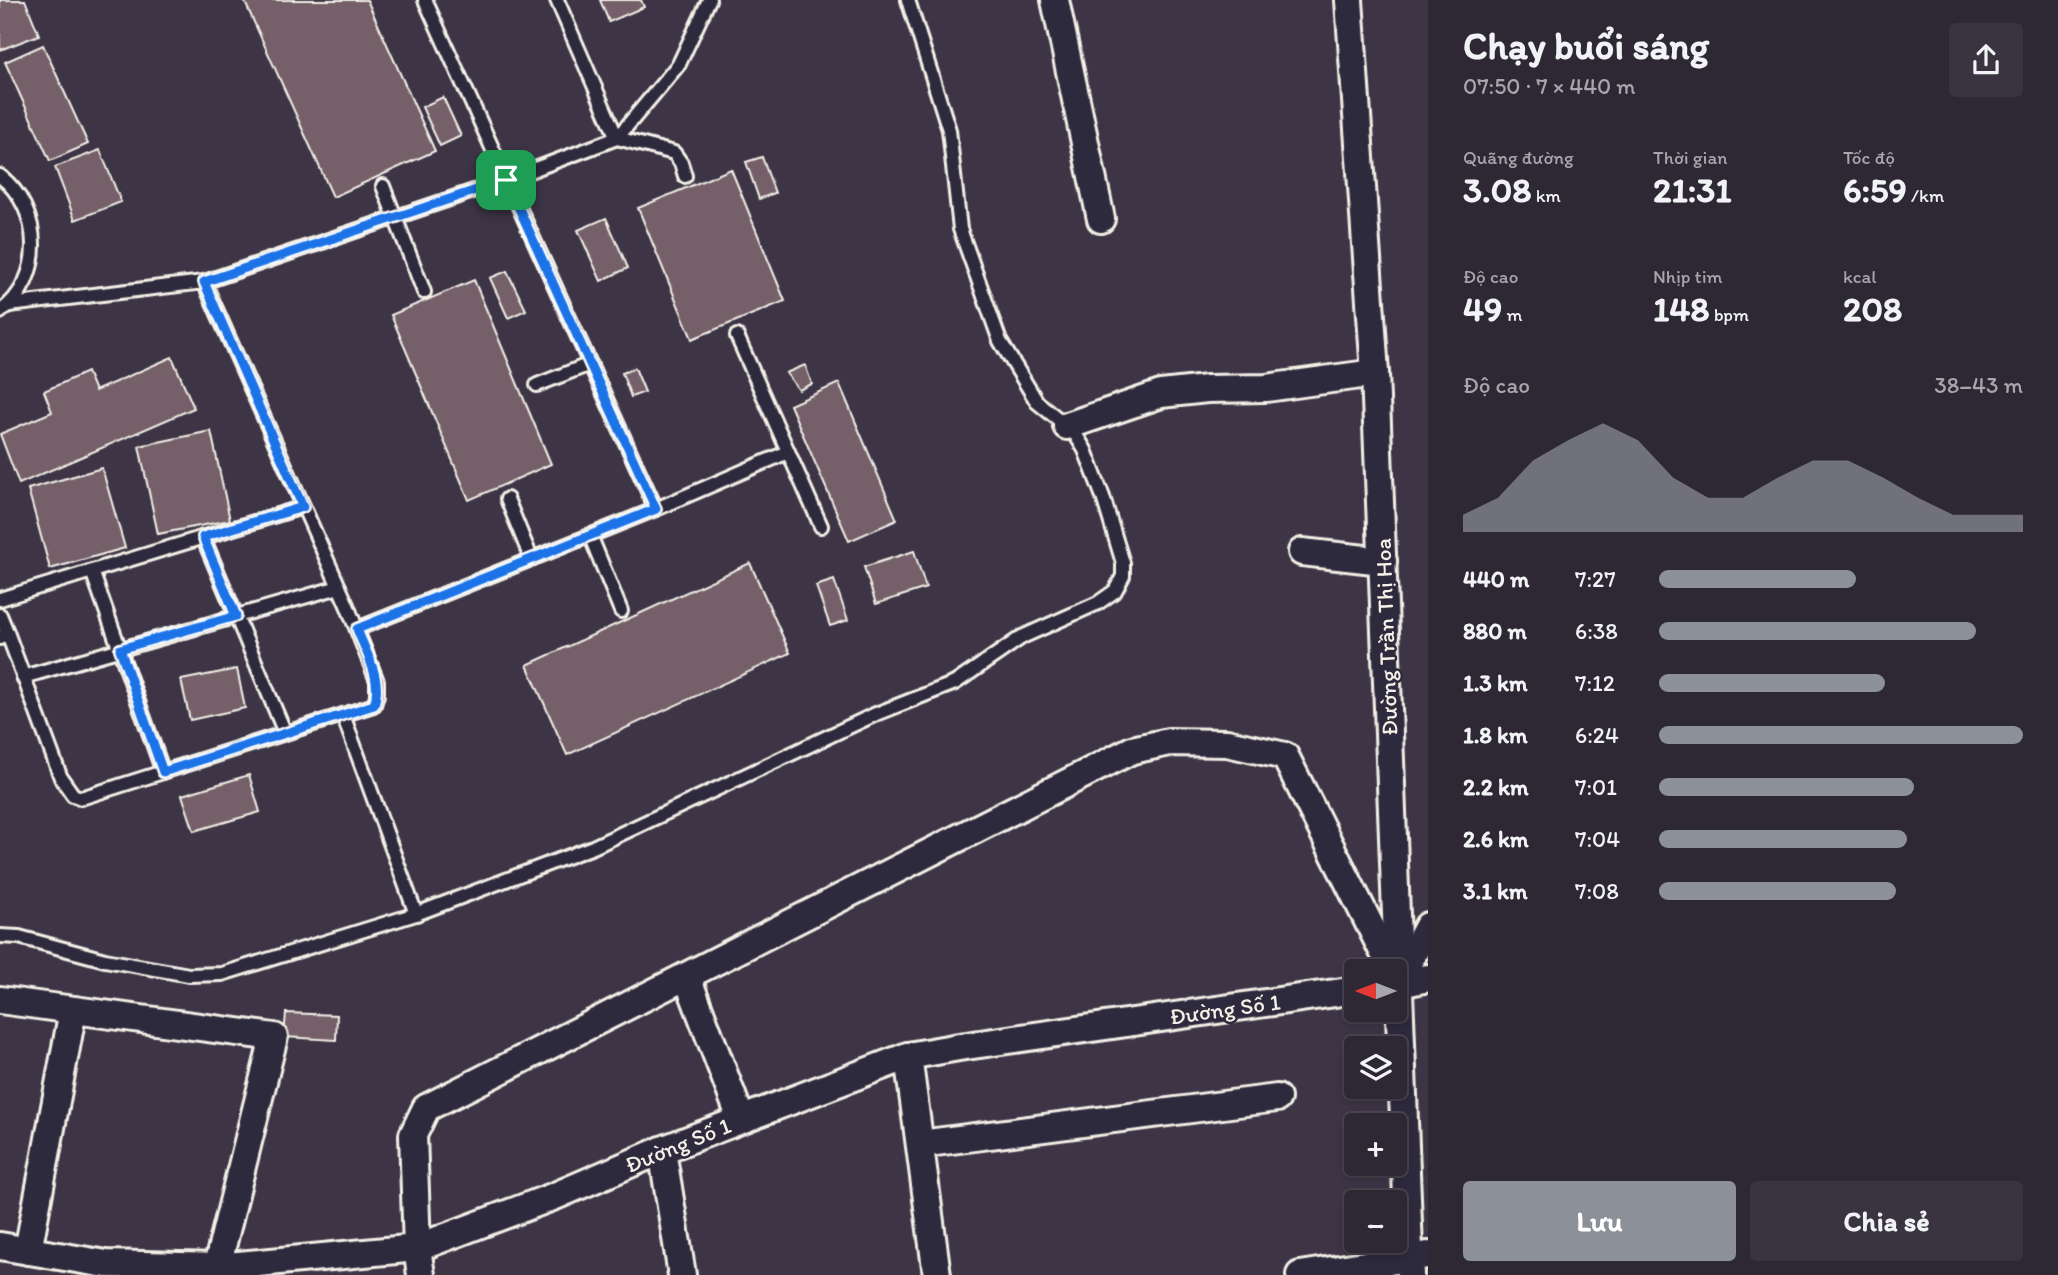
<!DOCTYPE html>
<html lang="vi">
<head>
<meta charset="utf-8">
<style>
  :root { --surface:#2e2834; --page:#3a3440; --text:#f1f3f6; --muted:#a7a6ac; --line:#49444f; --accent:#8c9099 }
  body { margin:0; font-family:Itim,sans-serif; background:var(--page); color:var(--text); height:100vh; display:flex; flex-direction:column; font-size:26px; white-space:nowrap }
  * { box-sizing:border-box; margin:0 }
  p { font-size:23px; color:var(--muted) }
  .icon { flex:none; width:38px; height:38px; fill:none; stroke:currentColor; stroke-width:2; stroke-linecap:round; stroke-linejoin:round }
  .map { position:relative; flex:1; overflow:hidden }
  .panel { display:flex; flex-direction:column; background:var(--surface); width:630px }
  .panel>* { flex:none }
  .needle { width:46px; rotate:270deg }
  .tools { position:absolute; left:1344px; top:959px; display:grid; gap:14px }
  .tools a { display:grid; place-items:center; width:63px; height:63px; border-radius:7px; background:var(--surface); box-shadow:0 4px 10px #0003,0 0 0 2px var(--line); font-size:35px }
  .pin { position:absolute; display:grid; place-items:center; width:60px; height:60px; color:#fff; margin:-30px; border-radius:14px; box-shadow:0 4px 10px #0006 }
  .round { display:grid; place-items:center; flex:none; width:74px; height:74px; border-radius:7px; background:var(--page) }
  .summary { display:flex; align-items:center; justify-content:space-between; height:119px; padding:0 35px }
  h1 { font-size:38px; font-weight:800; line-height:52px }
  .stats { display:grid; grid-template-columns:repeat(3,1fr); gap:10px; height:119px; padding:7px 35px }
  .stats div { display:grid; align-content:center }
  .stats b { font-size:35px; font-weight:800 }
  .stats small { font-size:19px; font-weight:400 }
  .stats p { font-size:19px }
  .chart { height:196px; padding:14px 35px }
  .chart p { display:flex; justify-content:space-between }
  .chart svg { width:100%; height:126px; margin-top:7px; fill:var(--accent); opacity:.7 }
  .primary-button { display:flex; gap:14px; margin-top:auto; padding:14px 35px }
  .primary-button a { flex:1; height:80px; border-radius:7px; background:var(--accent); color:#fff; font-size:28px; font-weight:800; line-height:80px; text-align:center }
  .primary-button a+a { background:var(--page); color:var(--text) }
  ul { padding:0 35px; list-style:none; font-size:23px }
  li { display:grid; grid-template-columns:112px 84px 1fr; align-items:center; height:52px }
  li i { height:18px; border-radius:9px; background:var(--accent) }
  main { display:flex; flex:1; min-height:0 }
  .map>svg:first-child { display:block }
  .building { fill:#75616b; stroke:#f4f1e8; stroke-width:2 }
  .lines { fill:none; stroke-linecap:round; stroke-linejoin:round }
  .lane-casing { stroke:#f4f1e8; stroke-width:18 }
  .street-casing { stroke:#f4f1e8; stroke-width:32 }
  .lane { stroke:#2f2a3d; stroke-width:12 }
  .street { stroke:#2f2a3d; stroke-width:26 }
  .route-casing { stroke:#fff; stroke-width:14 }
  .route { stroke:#1a73e8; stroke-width:9 }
  .labels { text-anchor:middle; stroke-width:5; stroke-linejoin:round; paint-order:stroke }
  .street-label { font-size:23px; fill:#f4f1e8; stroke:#2f2a3d }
</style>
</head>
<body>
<main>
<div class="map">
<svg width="1428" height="1275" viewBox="0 0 1428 1275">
  <rect width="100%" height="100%" fill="#3d3546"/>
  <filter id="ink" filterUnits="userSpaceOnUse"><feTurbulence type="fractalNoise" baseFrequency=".0143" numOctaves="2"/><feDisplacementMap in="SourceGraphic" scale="14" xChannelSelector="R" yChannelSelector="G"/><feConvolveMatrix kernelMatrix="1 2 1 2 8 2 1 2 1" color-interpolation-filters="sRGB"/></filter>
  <g filter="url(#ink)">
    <g class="building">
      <polygon points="0,0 25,0 39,35 0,50"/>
      <polygon points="244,0 367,0 435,151 333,197"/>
      <polygon points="600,0 641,0 644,7 609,22"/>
      <polygon points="43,45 88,144 50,161 5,62"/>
      <polygon points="443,97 461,136 440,146 422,107"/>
      <polygon points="100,150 121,202 75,220 55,167"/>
      <polygon points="762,157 775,193 759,199 746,162"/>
      <polygon points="731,169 785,301 692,339 638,208"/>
      <polygon points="606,218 628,268 601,281 578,230"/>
      <polygon points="507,271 526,310 508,318 490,278"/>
      <polygon points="474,280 551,464 469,500 391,315"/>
      <polygon points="172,357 194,408 19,484 0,434 52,412 44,391 87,372 95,391"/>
      <polygon points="805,365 812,384 799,390 786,373"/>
      <polygon points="635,368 645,392 631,397 622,373"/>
      <polygon points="839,383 897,520 849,541 790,405"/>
      <polygon points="211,431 230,520 158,534 139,446"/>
      <polygon points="102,468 125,548 50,569 28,489"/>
      <polygon points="914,551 926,588 876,604 864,567"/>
      <polygon points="750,563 790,653 567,755 527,665"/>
      <polygon points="834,580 848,620 830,626 816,586"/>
      <polygon points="237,669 245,708 190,720 181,680"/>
      <polygon points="249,775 260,812 194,831 182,795"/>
      <polygon points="286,1013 337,1015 336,1040 284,1037"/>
    </g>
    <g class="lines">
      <g class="lane-casing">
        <g id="lane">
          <polyline points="425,0 656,509"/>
          <polyline points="557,0 617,138 674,153 681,163 685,176"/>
          <path d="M0,176C43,209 45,280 0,312"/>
          <polyline points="383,186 424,292"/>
          <polyline points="9,305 204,282 506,180 617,138 679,64 709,0"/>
          <polyline points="737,336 821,526"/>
          <polyline points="537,385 590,364"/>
          <polyline points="507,499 531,558"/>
          <polyline points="590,535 621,611"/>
          <polyline points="203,537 285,733"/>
          <polyline points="92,571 163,772"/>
          <polyline points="0,599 303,507"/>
          <polyline points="0,615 7,632 0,638"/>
          <polyline points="357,629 656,509 788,452"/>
          <polyline points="7,632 61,778 73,795 81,798 374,705 377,695 377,681 347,605 204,282"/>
          <polyline points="23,677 339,587"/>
          <polyline points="343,715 416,914"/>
          <polyline points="0,936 19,937 105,960 189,975 222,974 416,914 593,847 876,714 955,683 1022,637 1098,603 1115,591 1123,576 1123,563 1103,497 1085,450 1074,432 1037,402 1000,341 960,229 949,130 908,0"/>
        </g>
      </g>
      <g class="street-casing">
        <g id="street">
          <polyline points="1055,0 1101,219"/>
          <polyline points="1349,0 1375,373 1410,1275"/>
          <polyline points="1067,426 1161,394 1207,389 1266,388 1375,373"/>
          <polyline points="1302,552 1383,561"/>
          <polyline points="687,977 741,1119"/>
          <polyline points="1399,980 1428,926"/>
          <polyline points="1395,985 1428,978"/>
          <polyline points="0,1000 274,1037 217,1267"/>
          <polyline points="908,1056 937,1275"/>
          <polyline points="920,1144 1277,1098"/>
          <polyline points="662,1150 682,1275"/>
          <polyline points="0,1246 106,1264 217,1267 417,1248 555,1196 662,1150 908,1056 959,1047 1356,990"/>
          <polyline points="28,1251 73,1010"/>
          <polyline points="421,1275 417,1248 413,1135 426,1108 1132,750 1169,742 1227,743 1285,756 1393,971"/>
          <polyline points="1300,1275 1428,1255"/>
        </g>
      </g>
      <use href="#lane" class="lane"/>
      <use href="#street" class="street"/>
    </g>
  </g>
  <g class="lines" filter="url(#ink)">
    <g class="route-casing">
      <path id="route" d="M506,180L656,509L357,629C366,653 383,679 374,705L163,772L120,649L236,616L203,537L303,507L204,282Z"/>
    </g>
    <use href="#route" class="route"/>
  </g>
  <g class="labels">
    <g class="street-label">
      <text transform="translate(1386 637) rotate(-92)" y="8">Đường Trần Thị Hoa</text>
      <text transform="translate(1225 1009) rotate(-8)" y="8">Đường Số 1</text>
      <text transform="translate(678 1145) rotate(-22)" y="8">Đường Số 1</text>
    </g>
  </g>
</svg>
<div class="tools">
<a><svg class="needle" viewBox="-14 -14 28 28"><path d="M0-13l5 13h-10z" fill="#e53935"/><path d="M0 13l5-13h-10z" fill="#a7a6ac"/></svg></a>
<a><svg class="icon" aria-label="layers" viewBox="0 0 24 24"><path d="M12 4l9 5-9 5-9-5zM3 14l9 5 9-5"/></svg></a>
<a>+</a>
<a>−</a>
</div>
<div class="pin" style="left:506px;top:180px;background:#1e9e55"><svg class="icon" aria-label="arrive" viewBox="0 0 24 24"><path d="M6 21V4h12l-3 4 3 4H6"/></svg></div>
</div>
<section class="panel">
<div class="summary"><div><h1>Chạy buổi sáng</h1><p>07:50 · 7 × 440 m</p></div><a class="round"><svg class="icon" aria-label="share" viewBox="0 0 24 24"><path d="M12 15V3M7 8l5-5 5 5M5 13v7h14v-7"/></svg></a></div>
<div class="stats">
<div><p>Quãng đường</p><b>3.08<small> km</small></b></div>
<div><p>Thời gian</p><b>21:31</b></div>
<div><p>Tốc độ</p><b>6:59<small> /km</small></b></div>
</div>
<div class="stats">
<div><p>Độ cao</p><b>49<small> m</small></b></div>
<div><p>Nhịp tim</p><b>148<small> bpm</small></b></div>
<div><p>kcal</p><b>208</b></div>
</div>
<div class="chart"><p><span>Độ cao</span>38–43 m</p>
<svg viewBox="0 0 160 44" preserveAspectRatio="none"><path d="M0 44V38L10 32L20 19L30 12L40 6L50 12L60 25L70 32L80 32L90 25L100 19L110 19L120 25L130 32L140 38L150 38L160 38V44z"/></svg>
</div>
<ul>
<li><b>440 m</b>7:27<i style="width:54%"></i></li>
<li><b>880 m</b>6:38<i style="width:87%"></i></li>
<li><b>1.3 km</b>7:12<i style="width:62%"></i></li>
<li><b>1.8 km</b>6:24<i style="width:100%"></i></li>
<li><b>2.2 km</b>7:01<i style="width:70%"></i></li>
<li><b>2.6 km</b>7:04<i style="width:68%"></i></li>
<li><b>3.1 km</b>7:08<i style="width:65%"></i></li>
</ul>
<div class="primary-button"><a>Lưu</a><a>Chia sẻ</a></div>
</section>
</main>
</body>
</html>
